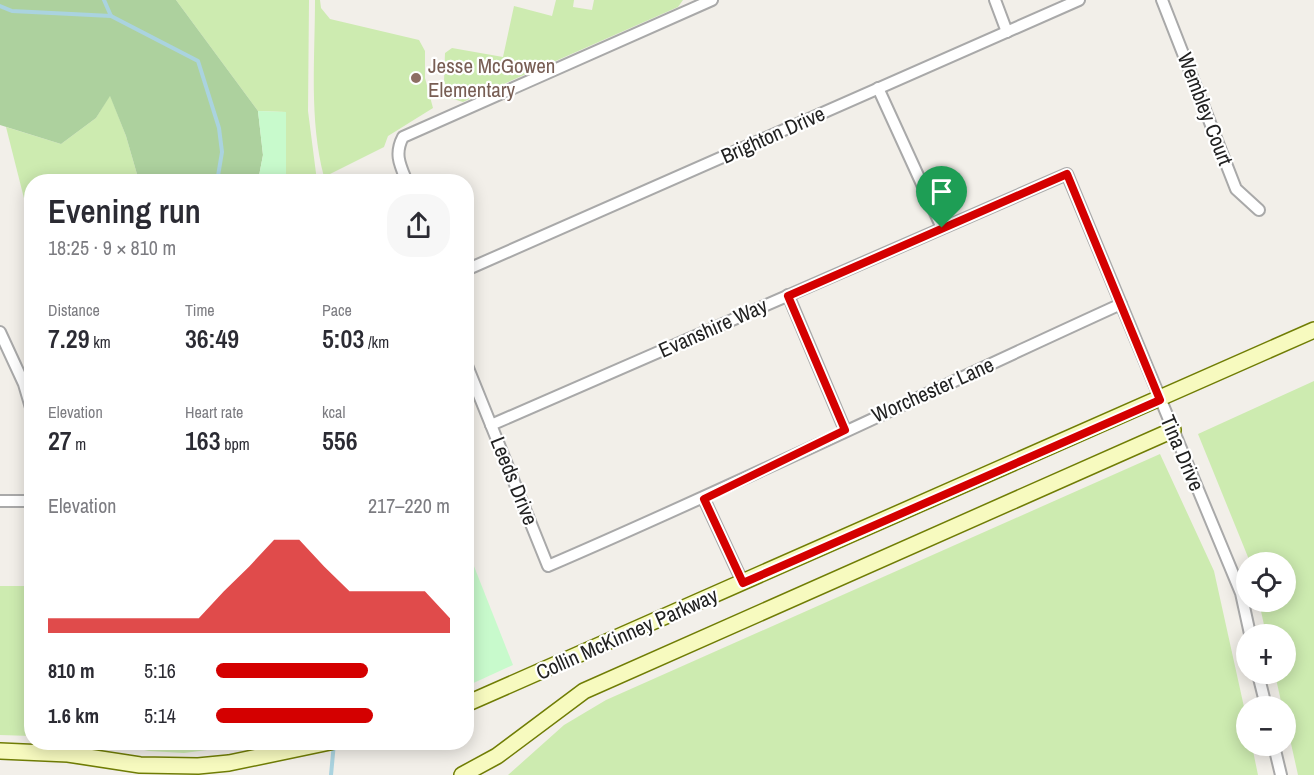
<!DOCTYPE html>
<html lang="en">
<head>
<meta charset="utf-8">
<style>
  :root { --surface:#fff; --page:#f7f7f7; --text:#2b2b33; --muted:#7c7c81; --accent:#d40000 }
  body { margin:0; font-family:"Archivo Narrow",sans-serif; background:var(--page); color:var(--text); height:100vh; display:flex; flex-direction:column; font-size:22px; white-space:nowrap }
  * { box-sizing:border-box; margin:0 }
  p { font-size:20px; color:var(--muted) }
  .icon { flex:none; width:33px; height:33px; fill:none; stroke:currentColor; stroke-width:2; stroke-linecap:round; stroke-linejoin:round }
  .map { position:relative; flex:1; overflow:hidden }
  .side { position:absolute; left:24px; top:174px; width:450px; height:576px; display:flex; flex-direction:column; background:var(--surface); border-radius:24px; box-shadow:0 3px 15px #0003 }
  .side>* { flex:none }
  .buttons { position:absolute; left:1236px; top:552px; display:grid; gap:12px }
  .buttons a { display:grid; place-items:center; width:60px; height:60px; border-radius:50%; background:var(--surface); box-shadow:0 3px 15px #0003; font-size:30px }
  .pin { position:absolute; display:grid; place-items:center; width:51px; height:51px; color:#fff; margin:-62px -26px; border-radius:50% 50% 50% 0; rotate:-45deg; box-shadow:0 0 6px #0007 }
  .pin .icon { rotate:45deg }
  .round { display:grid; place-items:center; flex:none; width:63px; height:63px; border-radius:24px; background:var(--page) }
  .summary { display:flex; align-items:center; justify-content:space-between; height:102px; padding:0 24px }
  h1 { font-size:33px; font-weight:600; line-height:45px }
  .metrics { display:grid; grid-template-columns:repeat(3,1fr); gap:9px; height:102px; padding:6px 24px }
  .metrics div { display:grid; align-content:center }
  .metrics b { font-size:26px; font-weight:600 }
  .metrics small { font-size:16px; font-weight:400 }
  .metrics p { font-size:16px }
  .chart { height:168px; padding:12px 24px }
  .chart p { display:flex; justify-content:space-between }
  .chart svg { width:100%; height:108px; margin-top:6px; fill:var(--accent); opacity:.7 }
  ul { padding:0 24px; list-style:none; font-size:20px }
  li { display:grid; grid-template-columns:96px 72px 1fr; align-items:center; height:45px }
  li i { height:15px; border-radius:8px; background:var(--accent) }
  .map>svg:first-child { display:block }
  .grass { fill:#cdebb0 }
  .forest { fill:#add19e }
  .park { fill:#c8facc }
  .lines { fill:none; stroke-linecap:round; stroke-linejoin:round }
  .stream { stroke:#aad3df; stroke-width:4 }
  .street-casing { stroke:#a9a9a9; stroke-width:14 }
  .secondary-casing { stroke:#707d05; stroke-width:18 }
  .street { stroke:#fff; stroke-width:10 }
  .secondary { stroke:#f7fabf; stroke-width:15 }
  .route-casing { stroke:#fff; stroke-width:12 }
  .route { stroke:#d40000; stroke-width:8 }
  .education-dot { fill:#8d6e63; stroke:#fff; stroke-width:2 }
  .labels { text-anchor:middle; stroke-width:4.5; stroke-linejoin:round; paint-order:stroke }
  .education-label { font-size:21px; fill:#785e54; stroke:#fff; text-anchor:start }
  .street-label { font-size:21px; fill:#222; stroke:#fff }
</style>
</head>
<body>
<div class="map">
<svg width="1314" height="775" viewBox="0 0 1314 775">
  <rect width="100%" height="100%" fill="#f2efe9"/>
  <g class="grass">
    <polygon points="176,0 309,0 308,111 317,181 286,181 286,112 258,111"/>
    <path d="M315,0H320L321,8L330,19L419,40L425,51V78L433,108L388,136L384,147L324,177C309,119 315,59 315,0Z"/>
    <polygon points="556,0 574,0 573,7 592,10 594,0 683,0 678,7 463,102 450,98 444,81 445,53 452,48 503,57 514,6 552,16"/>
    <polygon points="110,95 126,136 139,181 32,182 31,226 6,127 61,144 96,118"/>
    <polygon points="1314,381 1314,775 1298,775 1286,721 1286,706 1282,706 1275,674 1286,674 1286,634 1266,634 1259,602 1286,602 1286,562 1250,562 1198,434"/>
    <polygon points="1160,454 1214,571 1246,716 1246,746 1252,746 1258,775 508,775 564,725 606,700"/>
    <polygon points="0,586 31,586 31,736 0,735"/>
    <polygon points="109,743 261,743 184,753 149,751"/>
  </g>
  <polygon class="forest" points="0,0 176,0 258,111 263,155 258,181 139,181 126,136 110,96 96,118 61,144 0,125"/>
  <g class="park">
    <polygon points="258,111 286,112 286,181 258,181 263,155"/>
    <polygon points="466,546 513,665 467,686 466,686"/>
  </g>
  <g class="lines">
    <g class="stream">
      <polyline points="104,0 111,16"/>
      <polyline points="0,6 12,11 111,16 198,61 219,128 222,152 217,182"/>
      <polyline points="331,775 334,743"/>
    </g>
    <g class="street-casing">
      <g id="street">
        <polyline points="995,0 1007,32"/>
        <polyline points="1162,0 1236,189 1259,210"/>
        <polyline points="878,88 942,228"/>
        <path d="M407,182C400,165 394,154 403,137L712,0"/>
        <polyline points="466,270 1079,0"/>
        <polyline points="788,295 845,430"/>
        <polyline points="0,332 24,384 32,411"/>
        <path d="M466,363L548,566C741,483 930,391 1121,304"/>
        <polyline points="491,425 1067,174 1241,593 1250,634"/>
        <polyline points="704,499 743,583"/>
        <polyline points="0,501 32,501"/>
        <polyline points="1258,674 1266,706"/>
        <polyline points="1274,746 1281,775"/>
      </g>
    </g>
    <g class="secondary-casing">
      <g id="secondary">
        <polyline points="466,704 1314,330"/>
        <polyline points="0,751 68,754 140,765 198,766 229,763 330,742"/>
        <polyline points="462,775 497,756 584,691 1173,430"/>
      </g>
    </g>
    <use href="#street" class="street"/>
    <use href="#secondary" class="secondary"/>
  </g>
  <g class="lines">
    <g class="route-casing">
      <polygon id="route" points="1067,174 1160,400 743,583 704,499 845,430 788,296"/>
    </g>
    <use href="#route" class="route"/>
  </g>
  <circle class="education-dot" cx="416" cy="78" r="6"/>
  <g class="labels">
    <g class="education-label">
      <text x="428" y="73">Jesse McGowen<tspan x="428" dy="24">Elementary</tspan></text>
    </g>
    <g class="street-label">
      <text transform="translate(1205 109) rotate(69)" y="7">Wembley Court</text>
      <text transform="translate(773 135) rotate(-24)" y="7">Brighton Drive</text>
      <text transform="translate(713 328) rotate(-24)" y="7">Evanshire Way</text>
      <text transform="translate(933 390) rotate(-24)" y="7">Worchester Lane</text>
      <text transform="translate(1182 453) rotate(67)" y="7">Tina Drive</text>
      <text transform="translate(514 481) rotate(68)" y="7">Leeds Drive</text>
      <text transform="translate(627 634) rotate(-24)" y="7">Collin McKinney Parkway</text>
    </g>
  </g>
</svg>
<div class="buttons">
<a><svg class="icon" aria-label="locate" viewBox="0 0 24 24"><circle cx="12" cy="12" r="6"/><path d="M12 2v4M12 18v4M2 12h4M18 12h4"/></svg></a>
<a>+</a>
<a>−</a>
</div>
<div class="pin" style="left:942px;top:228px;background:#1e9e55"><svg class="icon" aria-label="arrive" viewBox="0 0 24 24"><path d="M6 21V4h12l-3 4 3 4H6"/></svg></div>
<section class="side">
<div class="summary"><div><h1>Evening run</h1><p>18:25 · 9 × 810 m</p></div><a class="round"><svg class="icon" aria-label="share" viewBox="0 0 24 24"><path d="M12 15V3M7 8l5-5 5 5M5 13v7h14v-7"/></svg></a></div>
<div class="metrics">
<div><p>Distance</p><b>7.29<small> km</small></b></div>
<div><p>Time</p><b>36:49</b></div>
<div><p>Pace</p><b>5:03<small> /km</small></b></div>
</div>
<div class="metrics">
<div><p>Elevation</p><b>27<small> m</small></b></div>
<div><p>Heart rate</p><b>163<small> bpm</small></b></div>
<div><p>kcal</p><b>556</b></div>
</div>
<div class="chart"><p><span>Elevation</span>217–220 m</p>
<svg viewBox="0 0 160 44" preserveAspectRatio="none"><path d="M0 44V38L10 38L20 38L30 38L40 38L50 38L60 38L70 27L80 17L90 6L100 6L110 17L120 27L130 27L140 27L150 27L160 38V44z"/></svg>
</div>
<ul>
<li><b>810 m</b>5:16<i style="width:65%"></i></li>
<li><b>1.6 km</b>5:14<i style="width:67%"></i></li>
</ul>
</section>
</div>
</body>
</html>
